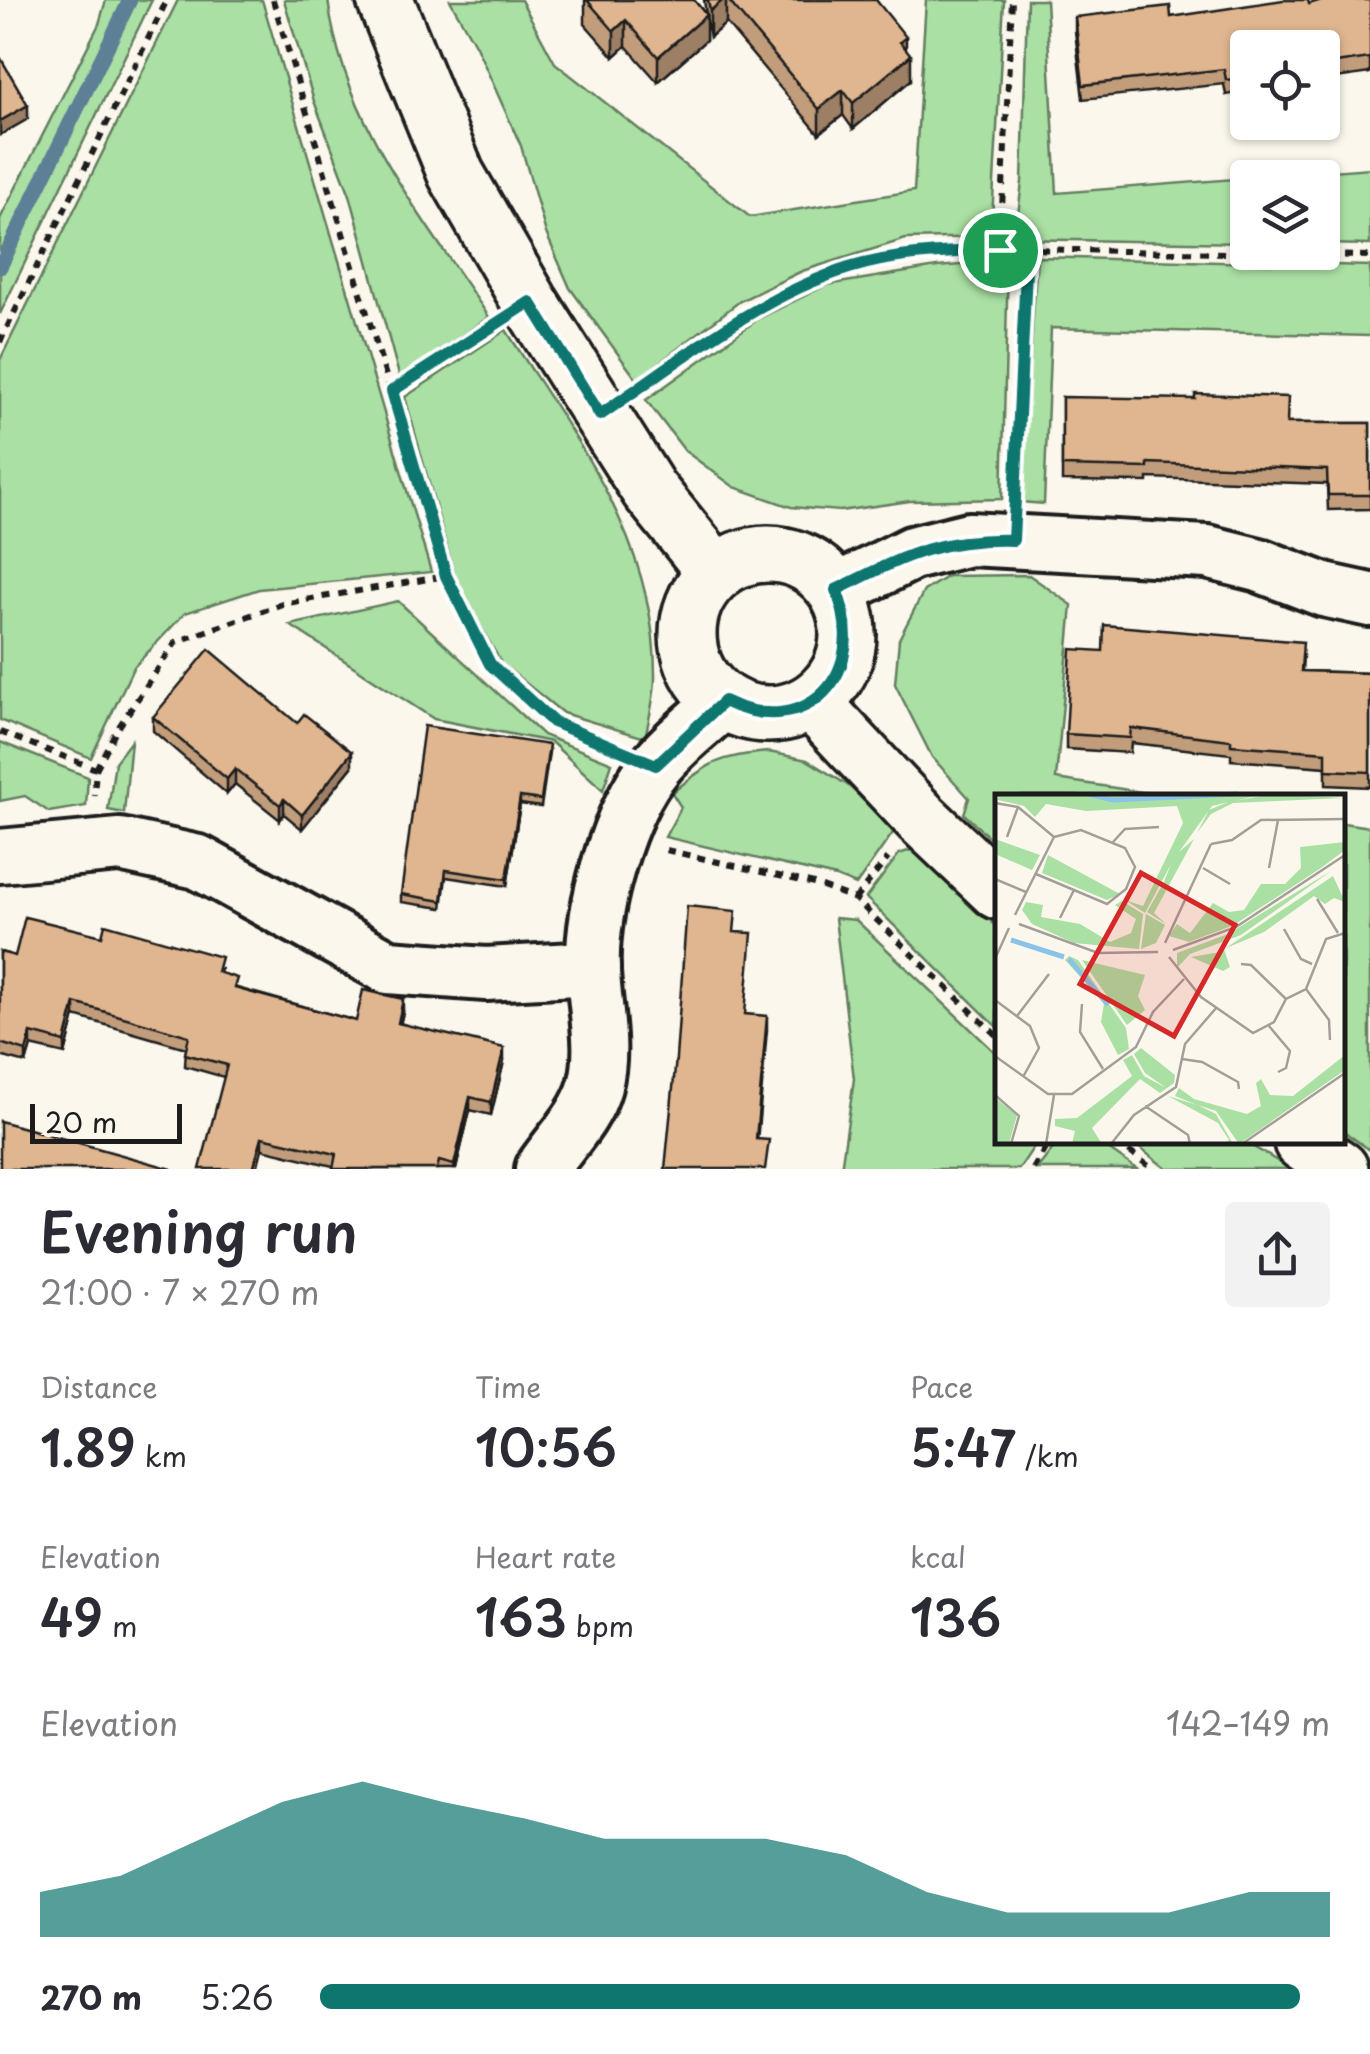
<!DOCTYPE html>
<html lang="en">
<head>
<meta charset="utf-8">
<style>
  :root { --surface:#fff; --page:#f2f2f3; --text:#2b2b33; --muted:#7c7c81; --accent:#0f766e }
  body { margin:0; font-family:"Playpen Sans",sans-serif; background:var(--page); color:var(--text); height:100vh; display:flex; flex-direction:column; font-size:38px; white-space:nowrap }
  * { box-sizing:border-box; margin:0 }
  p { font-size:32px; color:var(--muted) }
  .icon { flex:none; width:55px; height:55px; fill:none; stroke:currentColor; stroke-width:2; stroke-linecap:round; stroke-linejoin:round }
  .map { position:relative; height:1169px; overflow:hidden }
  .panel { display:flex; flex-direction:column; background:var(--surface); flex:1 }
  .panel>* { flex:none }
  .fabs { position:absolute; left:1230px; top:30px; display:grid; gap:20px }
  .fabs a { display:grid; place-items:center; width:110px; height:110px; border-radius:10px; background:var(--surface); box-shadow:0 2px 8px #0004; font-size:50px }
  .scale { position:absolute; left:30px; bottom:25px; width:152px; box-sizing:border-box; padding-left:10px; border:5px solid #1c1c1c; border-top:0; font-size:28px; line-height:35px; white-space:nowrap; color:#1c1c1c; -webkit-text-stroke:8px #fbf7ec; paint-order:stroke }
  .pin { position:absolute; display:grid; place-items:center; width:85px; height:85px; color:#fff; margin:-42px; border:5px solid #fff; border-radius:50%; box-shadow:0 2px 10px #0007 }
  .round { display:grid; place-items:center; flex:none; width:105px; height:105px; border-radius:10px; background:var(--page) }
  .overview { display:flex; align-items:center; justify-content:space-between; height:170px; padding:0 40px }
  h1 { font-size:55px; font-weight:600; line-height:75px }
  .metrics { display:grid; grid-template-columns:repeat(3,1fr); gap:15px; height:170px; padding:10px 40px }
  .metrics div { display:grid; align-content:center }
  .metrics b { font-size:50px; font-weight:600 }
  .metrics small { font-size:28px; font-weight:400 }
  .metrics p { font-size:28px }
  .chart { height:280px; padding:20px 40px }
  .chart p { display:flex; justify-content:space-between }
  .chart svg { width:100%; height:180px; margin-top:10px; fill:var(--accent); opacity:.7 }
  ul { padding:0 40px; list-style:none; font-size:32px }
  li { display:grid; grid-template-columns:160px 120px 1fr; align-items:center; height:75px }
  li i { height:25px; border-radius:12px; background:var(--accent) }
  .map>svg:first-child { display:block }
  .green { fill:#aae0a3; stroke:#637e60; stroke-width:2.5 }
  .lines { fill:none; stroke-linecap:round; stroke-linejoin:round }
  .stream { stroke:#5d8096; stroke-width:15 }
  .minor-casing { stroke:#1c1c1c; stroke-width:60 }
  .tertiary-casing { stroke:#1c1c1c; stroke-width:62 }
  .path { stroke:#1c1c1c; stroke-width:6; stroke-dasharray:8 8; stroke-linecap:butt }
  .minor { stroke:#fbf7ec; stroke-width:52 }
  .tertiary { stroke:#fbf7ec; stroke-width:55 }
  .wall { fill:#c19d7c; stroke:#1c1c1c; stroke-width:2.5 }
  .shaded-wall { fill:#9d7f65; stroke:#1c1c1c; stroke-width:2.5 }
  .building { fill:#e0b690; stroke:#1c1c1c; stroke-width:2.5 }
  .route-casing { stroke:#fff; stroke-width:20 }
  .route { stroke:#0f766e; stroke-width:12 }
  .inset-river { fill:none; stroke:#89c3e8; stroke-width:5 }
  .inset-road { fill:none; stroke:#a29f99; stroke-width:2.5 }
  .view { fill:#d62828; fill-opacity:0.15; stroke:#d62828; stroke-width:5 }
  .inset-edge { fill:none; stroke:#1c1c1c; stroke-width:5 }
</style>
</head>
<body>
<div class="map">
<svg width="1370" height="1169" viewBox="0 0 1370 1169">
  <rect width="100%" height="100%" fill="#fbf7ec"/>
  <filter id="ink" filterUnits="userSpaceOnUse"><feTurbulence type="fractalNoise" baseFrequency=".01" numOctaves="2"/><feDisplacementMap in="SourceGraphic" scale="20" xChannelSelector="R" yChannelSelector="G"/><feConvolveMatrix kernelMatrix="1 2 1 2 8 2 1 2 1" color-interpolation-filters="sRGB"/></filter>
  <g filter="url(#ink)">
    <g class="green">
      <polygon points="106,0 152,0 0,314 0,219 99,24"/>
      <polygon points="178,0 262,0 431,572 259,589 185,613 133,668 91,758 0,720 0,360"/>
      <path d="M284,0H328C343,121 424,219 489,317L400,379L350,195L314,101Z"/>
      <polygon points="450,0 521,0 555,63 750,217 914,191 926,0 1004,0 991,237 906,239 802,271 740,301 637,380 570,288 546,233 521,146 476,46"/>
      <polygon points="1027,0 1046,0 1057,193 1247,178 1247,243 1015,239 1022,182"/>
      <polygon points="1370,168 1370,245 1323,244 1322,178 1251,177"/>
      <polygon points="1037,257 1370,266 1370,336 1051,328 1044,504 1021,502"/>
      <polygon points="1008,261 1002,499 910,501 840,511 791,507 734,487 685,451 646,400 758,319 827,285 937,267"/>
      <path d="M506,330C576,441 656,539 655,677C655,697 649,718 645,738L563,713L502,664L458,587L405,397Z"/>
      <polygon points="1029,575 1072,605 1056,779 1168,796 998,796 997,845 964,814 969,798 932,757 895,684 899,639 924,591 948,576"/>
      <polygon points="398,601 543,735 612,763 603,790 551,742 434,719 290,625"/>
      <polygon points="131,741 124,813 108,810 115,762"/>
      <polygon points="0,742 88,777 86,806 49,812 25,796 0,801"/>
      <path d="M769,752L807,760L849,786L895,830L856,885L836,877L665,837L681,807L672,793C709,762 720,756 769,752Z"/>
      <polygon points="1343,823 1370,827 1370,1150 1343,1131"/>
      <polygon points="917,848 997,927 997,1027 866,898 899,854"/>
      <polygon points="835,918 856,920 997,1054 998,1142 1037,1142 1019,1169 841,1169 854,1079"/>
      <polygon points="1058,1142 1098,1142 1137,1169 1037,1169"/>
      <polygon points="1132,1142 1245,1142 1291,1169 1167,1169"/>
    </g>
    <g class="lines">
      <polyline class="stream" points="0,267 130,0"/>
      <g class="minor-casing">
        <g id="minor">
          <polyline points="836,591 912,553 969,539 1207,552 1259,565 1324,590 1370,600"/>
          <polyline points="0,856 120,845 198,862 388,967 486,974 593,968"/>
          <path d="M542,1169C560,1142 586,1118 595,1086C605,1048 595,1010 593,972C590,911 618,811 657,764C676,741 702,722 724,701"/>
        </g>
      </g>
      <g class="tertiary-casing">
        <g id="tertiary">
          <polyline points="385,0 456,174 530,302 649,490 716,573"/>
          <circle cx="768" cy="634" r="80"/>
          <polyline points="812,702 921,818 998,891"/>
          <polyline points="1302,1142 1340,1169"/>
        </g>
      </g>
      <g class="path">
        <polyline points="273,0 446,576"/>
        <polyline points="1000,250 1012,0"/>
        <polyline points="0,342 167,0"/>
        <polyline points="642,386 764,304 849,268 923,253 1027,249 1370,256"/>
        <polyline points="392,391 488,329"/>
        <polyline points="1015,493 1027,249"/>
        <polyline points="0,732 96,769 94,795"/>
        <polyline points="96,769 116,731 176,642 282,604 446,576 490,664 553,722 610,745"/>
        <polyline points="666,850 814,884 855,899 998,1037"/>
        <polyline points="855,899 888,858"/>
        <polyline points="1116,1142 1153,1169"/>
        <polyline points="1033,1169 1049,1142"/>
      </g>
      <use href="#minor" class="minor"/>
      <use href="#tertiary" class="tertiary"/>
    </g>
    <g class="wall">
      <polygon points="585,0 694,0 706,14 704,0 876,0 906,49 911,80 853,129 843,115 819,134 726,23 710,37 706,16 706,40 658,82 626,46 614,57 585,24"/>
      <polygon points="1370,0 1370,73 1322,80 1322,48 1248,48 1248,91 1226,95 1224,84 1083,99 1075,31 1075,17 1171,17"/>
      <polygon points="1062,397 1288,423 1370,423 1370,509 1328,510 1327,484 1148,478 1148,482 1062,481"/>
      <polygon points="1103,651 1303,656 1302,671 1370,673 1370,787 1326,785 1326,767 1231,760 1231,754 1131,743 1130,753 1066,749 1066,734"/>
      <polygon points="153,717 297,723 352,767 302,829 284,814 280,820 235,784 227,794 153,731"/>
      <polygon points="549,752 541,807 520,804 507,886 446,877 442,908 401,902 401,894"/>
      <polygon points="0,952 15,956 221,969 220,973 237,988 356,1021 403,1012 400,1023 504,1061 491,1115 470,1110 456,1169 333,1169 333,1166 262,1149 224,1077 185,1066 186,1048 75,1016 65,1054 31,1046 26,1063 0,1056"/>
    </g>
    <g class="shaded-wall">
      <polygon points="723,0 726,0 726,23 710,37 710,11"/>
      <polygon points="706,15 706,40 658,82 658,57"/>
      <polygon points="626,20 626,46 614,57 614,31"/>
      <polygon points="906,37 906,59 911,55 911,80 853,129 853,103 900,42"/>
      <polygon points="843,90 843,115 819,134 819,109"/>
      <polygon points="28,105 28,119 0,135 0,121"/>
      <polygon points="352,752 352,767 302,829 302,815"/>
      <polygon points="235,769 235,784 227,794 227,779"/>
      <polygon points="520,797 520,804 507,886 507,879"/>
      <polygon points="284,799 284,814 280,820 280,805"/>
      <polygon points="403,999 403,1012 398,1035 398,1023"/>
      <polygon points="75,1003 75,1016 65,1054 65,1042"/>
      <polygon points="767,1016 767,1030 756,1153 756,1139"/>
      <polygon points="31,1033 31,1046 26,1063 26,1051"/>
      <polygon points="504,1048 504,1061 491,1115 491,1102"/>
      <polygon points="470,1097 470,1110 456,1169 454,1169"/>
      <polygon points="262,1137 262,1149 257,1169 253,1169"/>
    </g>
    <g class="building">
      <polygon points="587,0 694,0 706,15 658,57 626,20 614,31"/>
      <polygon points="708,0 723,0 710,11"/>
      <polygon points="728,0 876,0 906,37 900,42 911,55 853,103 843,90 819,109"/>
      <polygon points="1283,0 1308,0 1309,4 1322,0 1370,0 1370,58 1322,65 1322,48 1248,48 1248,77 1226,80 1224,69 1083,85 1075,17 1170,6 1171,17"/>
      <polygon points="0,57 28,105 0,121"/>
      <polygon points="1195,394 1288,397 1287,423 1370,423 1370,495 1328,495 1327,470 1148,463 1148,468 1062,466 1062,397 1195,399"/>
      <polygon points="1104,625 1303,642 1301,671 1370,673 1370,772 1326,770 1326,752 1231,745 1231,740 1131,728 1130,738 1066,734 1071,649 1103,651"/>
      <polygon points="209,649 297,723 304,714 352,752 302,815 284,799 280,805 235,769 227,779 153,717"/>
      <polygon points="424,726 549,745 541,800 520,797 507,879 446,870 442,901 401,894"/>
      <polygon points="687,906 736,911 734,932 752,933 745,1014 767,1016 756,1139 769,1140 765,1169 665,1169 676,1058"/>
      <polygon points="25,917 102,936 105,924 221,957 217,972 237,978 234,988 356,1021 363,990 403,999 398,1023 504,1048 491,1102 470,1097 454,1165 439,1161 437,1169 333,1169 336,1154 262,1137 253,1169 200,1169 227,1065 185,1054 189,1036 75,1003 65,1042 31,1033 26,1051 0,1043 0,952 15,956"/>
      <polygon points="0,1121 172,1169 0,1169"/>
    </g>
  </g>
  <g class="lines" filter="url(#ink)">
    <g class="route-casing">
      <path id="route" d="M1000,250H1027L1013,540C935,538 903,557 836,590C871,673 807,742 724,701L656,765L553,722L490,664L446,576L392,391L530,302L600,415C679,361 757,297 849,268C898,253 950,252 1000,250Z"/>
    </g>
    <use href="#route" class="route"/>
  </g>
  <g transform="translate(995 794)">
    <rect width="350" height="350" fill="#fbf7ec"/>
    <path d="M4,0H269L240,7L275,0L350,4L238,9L216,20L202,39L214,16L233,8L217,12L184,58L199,45L159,119L171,130L152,118L169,88L176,70L150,119L130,106L148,112L188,29L182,12L91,17L51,10L40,23L29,12L3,6ZM0,45L45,61L37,76L0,60ZM350,48V56L326,74L239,131L194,148L174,142L182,130L195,139L218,109L234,118L249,116L266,90H290L306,74L305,53ZM53,61L125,100L112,106L47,79ZM336,77L246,141L195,160L182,174V159L233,140ZM338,82L350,108L339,104L330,110L319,102L269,138L229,155L235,173L228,177L196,163L225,158ZM127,107L148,120L144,155L79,149L37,130L27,116L31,108L48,111L46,123L85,130L115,148L136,139L141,125L120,111ZM151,120L170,131L161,149L146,155ZM74,162L83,166L131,234L134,255L123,261L106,228L109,209L70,166ZM87,166L150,181L143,202L150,216L132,231ZM146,254L180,281L179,289L165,299L145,285L97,334L107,350H77L80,337L60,332V325L82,324L137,282L128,266L137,261L149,282L171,294L150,279L139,260ZM350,261V276L244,350L221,317L203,311L221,320L238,350H229L234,346L223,329L173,302L202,311L180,302L184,294L199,305L252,320L266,312L261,289L266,285L275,301L298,302ZM0,304L22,321L14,350H0Z" fill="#aae0a3"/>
    <path class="inset-river" d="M93,0L118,6L243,0M16,146L69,163M74,165L113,211"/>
    <path class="inset-road" d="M0,9L23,13L59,43M12,43L23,13M118,48L130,35L164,33M216,50L237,46L266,26L350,25M208,74L235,90M274,74L283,26M41,80L112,110L131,95L140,73L130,54L86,36L59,43M0,85L31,98M322,105L343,139M20,121L59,43M65,124L79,96M24,130L103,159L163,158M289,135L306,165L317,170M170,149L216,50M178,156L241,133L350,61M174,163L206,203L258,239L279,228L291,205L311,195L331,145L350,139M0,165L14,134M246,170L256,171L291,205M311,195L334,226L335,246M0,206L35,232L44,254L28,283M87,210L85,238L108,275M22,222L54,180M274,232L295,257L291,274L283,278M0,262L53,300H77L141,253L158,218L189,185M187,265L207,268L243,288L244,295M0,301L24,322L16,350M150,312L193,341L195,350M51,350L59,301M116,350L139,321L181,293L190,250L222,213M247,350L350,279"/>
    <path class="view" d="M146,79L240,131L179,242L85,190Z"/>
    <rect width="350" height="350" class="inset-edge"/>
  </g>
</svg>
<div class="fabs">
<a><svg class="icon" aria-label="locate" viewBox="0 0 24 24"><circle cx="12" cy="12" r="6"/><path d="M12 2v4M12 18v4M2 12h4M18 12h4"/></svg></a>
<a><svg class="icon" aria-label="layers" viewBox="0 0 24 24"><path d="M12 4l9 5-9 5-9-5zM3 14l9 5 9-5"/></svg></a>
</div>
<div class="scale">20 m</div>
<div class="pin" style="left:1000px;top:250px;background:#1e9e55"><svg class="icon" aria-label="arrive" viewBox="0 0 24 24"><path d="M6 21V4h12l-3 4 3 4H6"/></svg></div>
</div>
<section class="panel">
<div class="overview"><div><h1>Evening run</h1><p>21:00 · 7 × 270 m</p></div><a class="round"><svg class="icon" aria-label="share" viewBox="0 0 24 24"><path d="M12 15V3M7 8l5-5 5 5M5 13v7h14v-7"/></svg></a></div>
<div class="metrics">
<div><p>Distance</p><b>1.89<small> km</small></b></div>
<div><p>Time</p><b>10:56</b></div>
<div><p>Pace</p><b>5:47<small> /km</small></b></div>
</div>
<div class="metrics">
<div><p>Elevation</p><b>49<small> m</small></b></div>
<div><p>Heart rate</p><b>163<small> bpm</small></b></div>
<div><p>kcal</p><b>136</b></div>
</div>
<div class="chart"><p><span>Elevation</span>142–149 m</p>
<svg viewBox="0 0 160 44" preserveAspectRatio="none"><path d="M0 44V33L10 29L20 20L30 11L40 6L50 11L60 15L70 20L80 20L90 20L100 24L110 33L120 38L130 38L140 38L150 33L160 33V44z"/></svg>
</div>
<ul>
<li><b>270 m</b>5:26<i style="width:97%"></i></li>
</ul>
</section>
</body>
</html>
